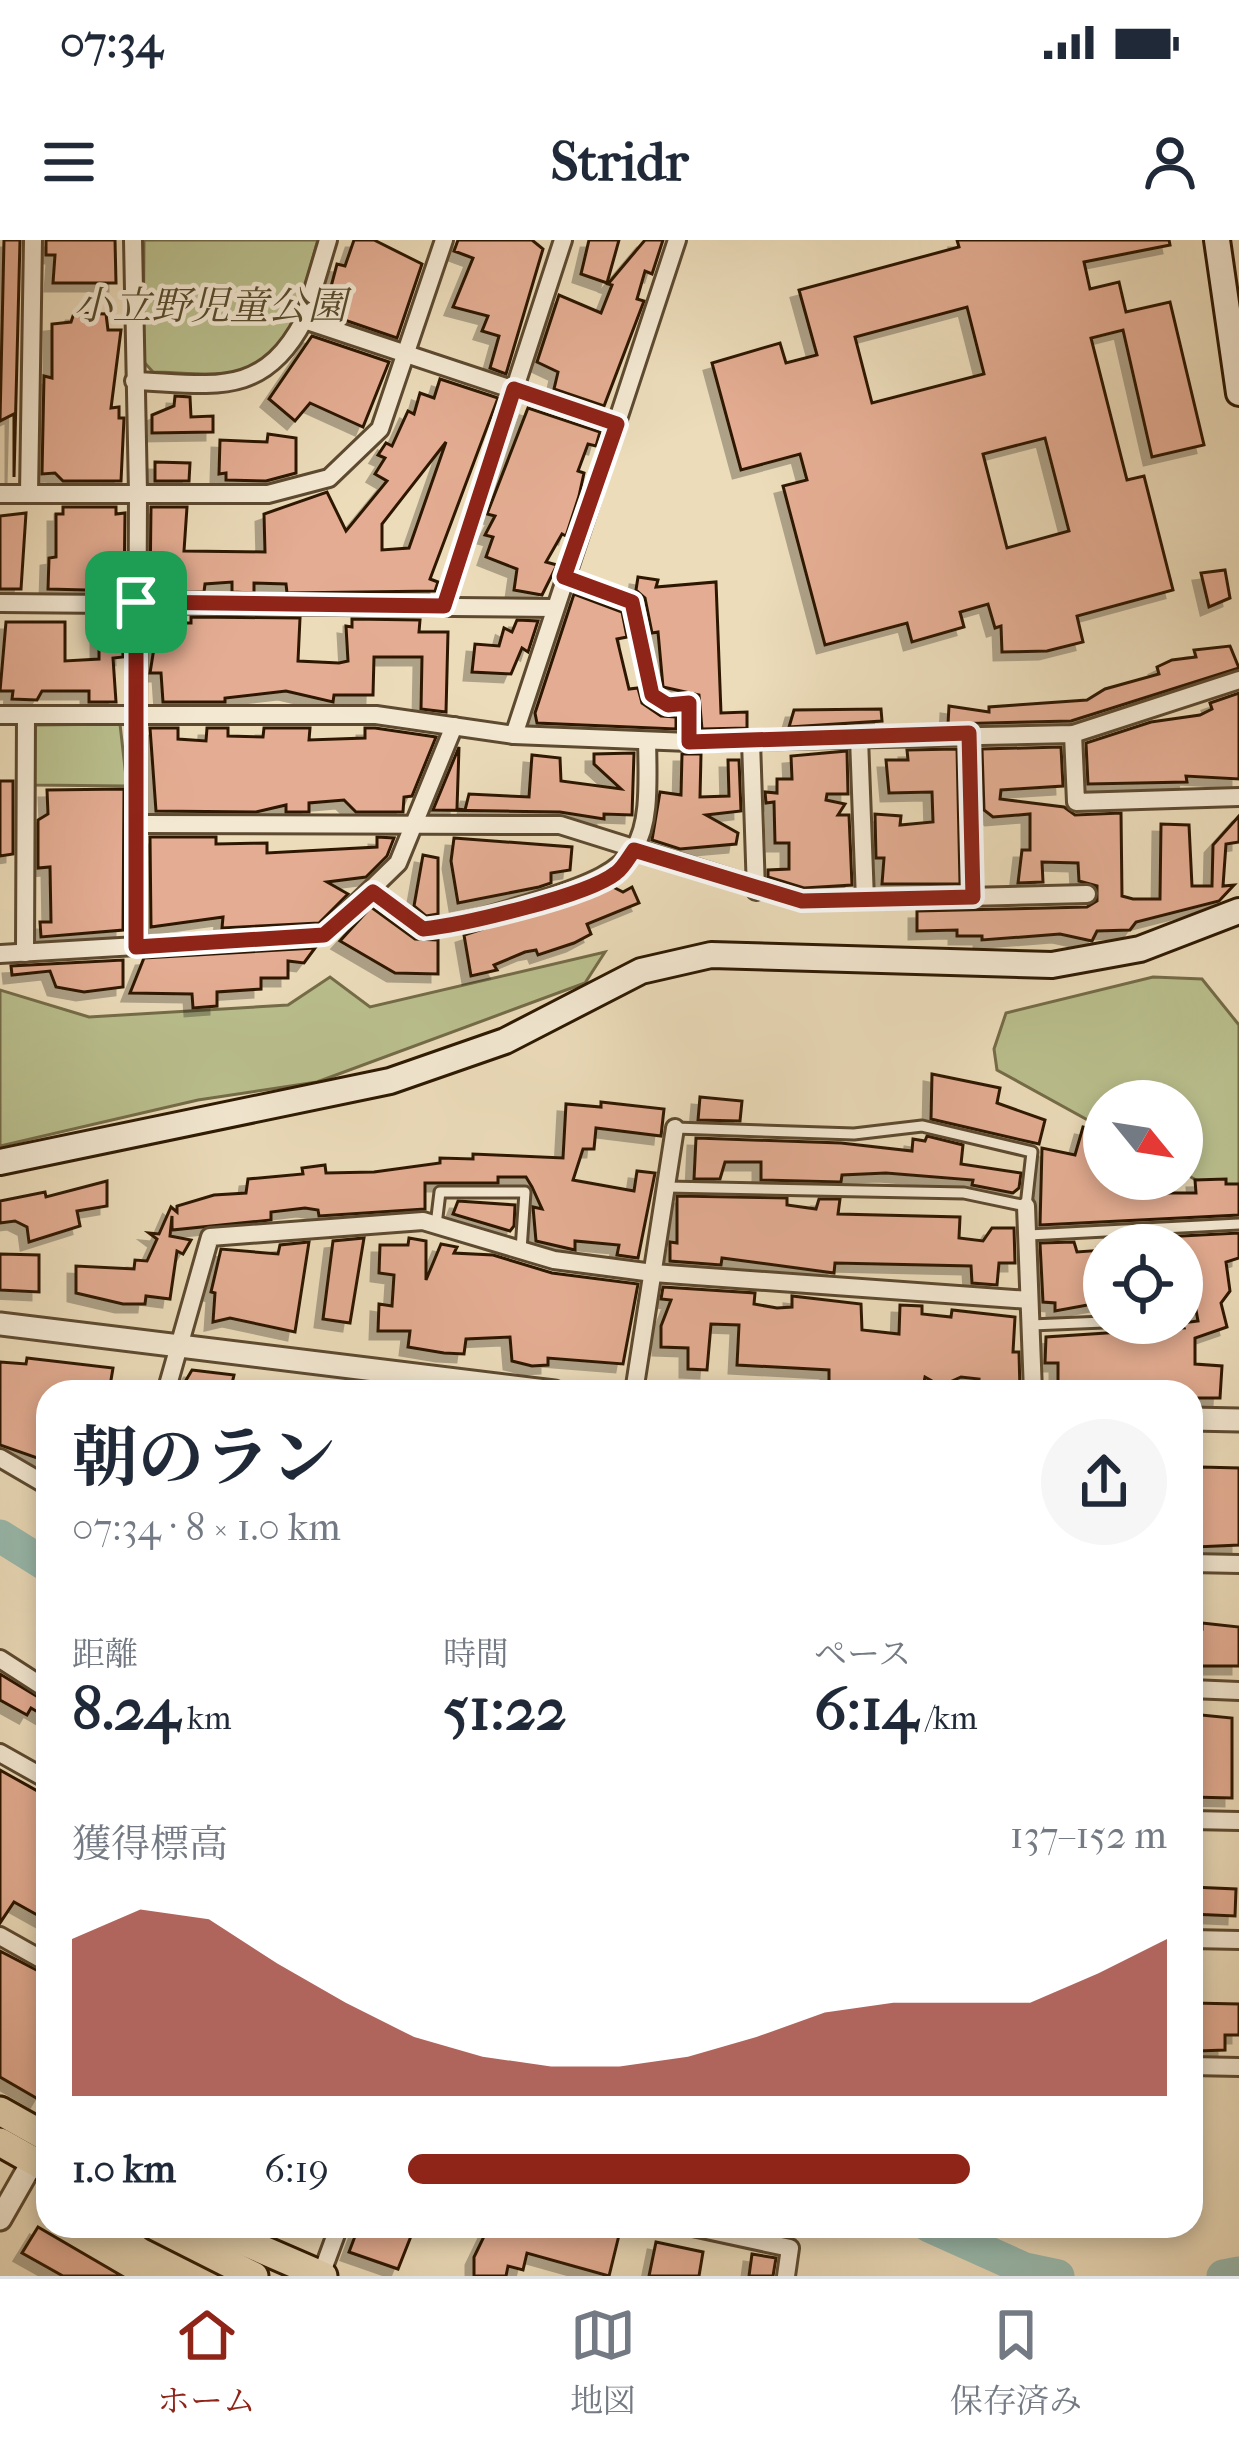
<!DOCTYPE html>
<html lang="ja">
<head>
<meta charset="utf-8">
<style>
  :root { --surface:#fff; --page:#f6f6f7; --text:#1f2937; --muted:#747a83; --line:#e0e1e3; --accent:#8f2418 }
  body { margin:0; font-family:"IM FELL French Canon","Noto Serif JP",serif; background:var(--page); color:var(--text); height:100vh; display:flex; flex-direction:column; font-size:45px; white-space:nowrap }
  * { box-sizing:border-box; margin:0 }
  p { font-size:39px; color:var(--muted) }
  .icon { flex:none; width:66px; height:66px; fill:none; stroke:currentColor; stroke-width:2; stroke-linecap:round; stroke-linejoin:round }
  .map { position:relative; flex:1; overflow:hidden }
  .details { position:absolute; left:36px; top:1140px; width:1167px; height:858px; display:flex; flex-direction:column; background:var(--surface); border-radius:36px; box-shadow:0 6px 18px #0003 }
  .details>* { flex:none }
  .needle { width:78px; rotate:120deg }
  .fabs { position:absolute; left:1083px; top:840px; display:grid; gap:24px }
  .fabs a { display:grid; place-items:center; width:120px; height:120px; border-radius:50%; background:var(--surface); box-shadow:0 6px 18px #0003; font-size:60px }
  .pin { position:absolute; display:grid; place-items:center; width:102px; height:102px; color:#fff; margin:-51px; border-radius:24px; box-shadow:0 6px 18px #0006 }
  .round { display:grid; place-items:center; flex:none; width:126px; height:126px; border-radius:63px; background:var(--page) }
  .headline { display:flex; align-items:center; justify-content:space-between; height:204px; padding:0 36px }
  h1 { font-size:66px; font-weight:700; line-height:90px }
  .figures { display:grid; grid-template-columns:repeat(3,1fr); gap:18px; height:204px; padding:12px 36px }
  .figures div { display:grid; align-content:center }
  .figures b { font-size:60px; font-weight:700 }
  .figures small { font-size:33px; font-weight:400 }
  .figures p { font-size:33px }
  .chart { height:336px; padding:24px 36px }
  .chart p { display:flex; justify-content:space-between }
  .chart svg { width:100%; height:216px; margin-top:12px; fill:var(--accent); opacity:.7 }
  ul { padding:0 36px; list-style:none; font-size:39px }
  li { display:grid; grid-template-columns:192px 144px 1fr; align-items:center; height:90px }
  li i { height:30px; border-radius:15px; background:var(--accent) }
  .status { display:flex; justify-content:space-between; align-items:center; height:84px; padding:0 60px; background:var(--surface); direction:ltr }
  .status svg { height:33px; fill:currentColor }
  header { display:flex; justify-content:space-between; align-items:center; height:156px; padding:0 36px; background:var(--surface); font-size:54px; font-weight:700 }
  .tab-bar { display:flex; justify-content:space-around; align-items:center; height:168px; border-top:3px solid var(--line); background:var(--surface); font-size:33px; color:var(--muted) }
  .tab-bar a { display:grid; justify-items:center; gap:6px }
  .tab-bar .current { color:var(--accent) }
  .map>svg:first-child { display:block }
  .green { fill:#bac08e; stroke:#746c48; stroke-width:3 }
  .lines { fill:none; stroke-linecap:round; stroke-linejoin:round }
  .river { stroke:#99bcb0; stroke-width:33 }
  .building { fill:#e4ad93; stroke:#2d1902; stroke-width:3; fill-rule:evenodd; filter:url(#shadow) }
  .service-casing { stroke:#5d4a30; stroke-width:15 }
  .minor-casing { stroke:#5d4a30; stroke-width:22 }
  .tertiary-casing { stroke:#5d4a30; stroke-width:27 }
  .secondary-casing { stroke:#2d1902; stroke-width:30 }
  .primary-casing { stroke:#2d1902; stroke-width:33 }
  .service { stroke:#f3e8d2; stroke-width:9 }
  .minor { stroke:#f3e8d2; stroke-width:16 }
  .tertiary { stroke:#f3e8d2; stroke-width:21 }
  .secondary { stroke:#f3e8d2; stroke-width:24 }
  .primary { stroke:#ecdcba; stroke-width:27 }
  .route-casing { stroke:#fff; stroke-width:24 }
  .route { stroke:#8f2418; stroke-width:15 }
  .labels { text-anchor:middle; stroke-width:9; stroke-linejoin:round; paint-order:stroke }
  .park-label { font-size:39px; font-style:italic; fill:#574b2c; stroke:#f3e8d2 }
</style>
</head>
<body>
<div class="status"><b>07:34</b><svg viewBox="0 0 49 12"><path d="M0 12V9h3v3zM5 12V6h3v6zM10 12V3h3v9zM15 12V0h3v12zM26 1h20v11H26zM47 4h2v5h-2z"/></svg></div>
<header><svg class="icon" aria-label="menu" viewBox="0 0 24 24"><path d="M4 6h16M4 12h16M4 18h16"/></svg>Stridr<svg class="icon" aria-label="person" viewBox="0 0 24 24"><circle cx="12" cy="8" r="4"/><path d="M4 21q1-7 8-7t8 7"/></svg></header>
<div class="map">
<svg width="1239" height="2036" viewBox="0 0 1239 2036">
  <defs>
    <filter id="shadow"><feDropShadow dx="-8" dy="8" stdDeviation="0" flood-color="#0004"/></filter>
  </defs>
  <rect width="100%" height="100%" fill="#ecdcba"/>
  <filter id="stains"><feTurbulence type="fractalNoise" baseFrequency=".00167" numOctaves="4"/><feColorMatrix values="0 0 0 0 .2 0 0 0 0 .09 0 0 0 0 .02 0 0 0 .5 -.17"/></filter>
  <radialGradient id="worn" r=".72"><stop offset=".6" stop-color="#630" stop-opacity="0"/><stop offset="1" stop-color="#630" stop-opacity=".3"/></radialGradient>
  <g class="green">
    <path d="M144,0H318C305,41 295,113 248,129C222,138 181,132 153,132L143,121Z"/>
    <polygon points="120,484 127,546 33,545 31,494 36,485"/>
    <polygon points="605,712 585,743 317,842 198,860 0,906 0,750 89,777 288,765 330,737 370,767"/>
    <polygon points="1153,737 1202,739 1239,785 1239,949 1203,944 1182,932 1182,861 1104,861 1104,889 997,830 994,809 1006,773"/>
  </g>
  <g class="lines">
    <g class="river">
      <polyline points="0,1296 48,1326"/>
      <polyline points="929,1986 1025,2029 1058,2036"/>
      <polyline points="1223,2036 1239,2033"/>
    </g>
  </g>
  <g class="building">
    <polygon points="4,0 20,0 14,237 14,174 0,181"/>
    <polygon points="46,0 115,0 116,43 53,43 55,15 46,15"/>
    <polygon points="354,0 374,0 422,24 397,98 324,73 337,24 345,26"/>
    <polygon points="458,0 532,0 543,9 506,134 490,128 499,96 482,91 488,76 453,67 473,18 454,11"/>
    <polygon points="589,0 619,0 607,43 581,34"/>
    <polygon points="645,0 663,0 652,34 645,31 637,59 644,61 604,166 554,149 558,132 537,122 559,55 601,73 612,45 608,44"/>
    <path d="M957,0H1169L1170,5L1084,22L1090,49L1119,42L1126,72L1170,62L1204,205L1152,217L1123,90L1091,98L1127,240L1144,236L1173,350L1077,376L1083,402L1047,411L1002,412L1001,386L995,388L988,364L960,372L964,387L912,402L907,383L825,405L783,246L807,240L800,214L741,230L712,123L780,103L786,123L817,115L799,50L959,7ZM967,67L984,134L872,163L855,97ZM1045,198L1069,291L1007,308L983,214Z"/>
    <polygon points="74,73 106,74 108,90 121,90 111,168 119,167 119,178 124,178 121,241 63,241 55,233 42,234 44,136 52,138 52,84 71,82"/>
    <polygon points="312,96 389,122 363,187 310,163 295,181 269,159"/>
    <path d="M440,139L498,158L430,339L438,342L435,351L287,353L286,344L254,343V353L232,352V342L205,344L204,352H150L151,267H187L184,311L265,312L264,274L327,252L346,291L387,241L375,234L385,218L378,215L386,203L392,206L408,171L414,174L420,153L434,158ZM446,202L409,308L382,310V284Z"/>
    <polygon points="175,156 190,157 191,177 213,176 213,192 152,193 152,175 174,166"/>
    <polygon points="528,168 600,192 596,206 588,204 578,231 584,233 579,256 566,296 562,294 546,322 557,325 542,355 514,350 517,329 486,317 493,297 485,295 495,276 487,274"/>
    <polygon points="268,194 296,198 296,233 266,241 226,240 226,233 219,234 220,200 267,202"/>
    <polygon points="155,222 190,223 189,241 155,241"/>
    <polygon points="63,267 116,267 116,274 125,273 124,351 48,349 49,318 56,317 56,274 63,274"/>
    <polygon points="26,273 21,349 0,349 0,276"/>
    <polygon points="1225,330 1230,358 1209,367 1201,333"/>
    <polygon points="638,337 658,340 656,347 716,342 721,473 747,472 747,488 702,489 699,455 663,447 658,392 652,393 645,358 636,350"/>
    <polygon points="574,354 622,372 627,397 617,399 629,449 638,448 642,463 661,476 676,477 676,489 537,483 535,473"/>
    <polygon points="99,377 122,377 123,417 113,418 116,462 89,462 89,451 42,451 37,460 12,459 13,451 0,451 6,382 65,382 65,421 99,419"/>
    <polygon points="191,377 300,378 298,421 339,423 348,421 346,386 352,387 352,379 420,380 419,392 448,392 446,472 421,469 422,417 374,417 373,455 334,455 333,462 286,451 225,458 225,462 163,462 161,433 150,433 158,383 191,383"/>
    <polygon points="517,380 538,381 528,412 522,408 511,434 472,432 475,404 499,406 504,388 512,392"/>
    <polygon points="1230,406 1239,428 1071,481 948,484 949,466 989,472 989,467 1087,460 1105,449 1159,434 1157,427 1172,420 1196,417 1194,410"/>
    <polygon points="1239,453 1239,539 1186,536 1187,542 1088,544 1086,503 1151,482 1200,475 1212,469 1210,463"/>
    <polygon points="881,469 882,481 789,487 794,470"/>
    <polygon points="150,488 178,488 178,499 206,501 207,488 228,488 228,496 263,497 264,488 310,488 309,500 365,498 365,488 375,488 436,497 412,556 404,557 403,572 356,572 344,560 309,563 309,572 286,572 286,565 256,572 156,571"/>
    <polygon points="459,507 457,569 465,570 469,554 529,557 532,515 560,518 561,541 621,549 594,524 594,514 634,513 632,575 604,574 604,579 560,572 433,570"/>
    <polygon points="1061,507 1063,546 1001,550 1000,559 1064,567 1075,575 1121,573 1122,656 1133,659 1160,659 1161,584 1189,585 1192,646 1212,646 1213,605 1239,576 1239,602 1226,604 1223,646 1234,645 1219,661 1136,682 1130,690 1097,691 1092,701 1060,694 982,700 982,696 957,696 957,690 917,691 917,671 1087,667 1097,661 1097,646 1079,641 1078,623 1042,622 1043,642 1018,643 1022,610 1030,610 1030,574 993,577 984,570 982,509"/>
    <polygon points="957,509 960,644 882,644 884,618 876,618 875,574 901,576 900,585 933,582 932,552 889,553 886,520 908,520 907,510"/>
    <polygon points="847,511 848,554 827,554 826,560 845,564 838,575 849,575 852,645 804,648 768,637 768,630 789,629 789,603 775,603 774,562 766,563 765,552 777,553 777,539 792,539 791,516"/>
    <polygon points="682,514 701,514 700,557 729,556 728,520 739,520 741,571 706,575 738,593 736,604 680,609 652,600 660,552 681,555"/>
    <polygon points="0,541 13,541 13,614 0,616"/>
    <polygon points="124,549 123,690 41,697 40,682 51,682 50,627 38,628 38,580 48,574 47,550"/>
    <polygon points="216,597 216,604 267,603 267,613 377,607 377,597 394,598 387,616 366,637 327,642 348,654 319,683 222,688 223,677 151,687 150,597"/>
    <polygon points="454,598 572,607 570,630 551,633 551,643 539,647 458,663 451,621"/>
    <polygon points="423,615 438,618 438,674 426,676 414,666"/>
    <polygon points="613,647 623,652 632,647 639,663 587,684 591,694 574,703 538,715 536,710 525,712 494,725 497,730 471,736 464,695"/>
    <polygon points="371,667 415,699 438,700 438,734 395,733 340,701"/>
    <polygon points="315,708 304,723 288,721 288,738 261,738 261,749 217,752 217,766 193,768 192,754 130,753 144,718"/>
    <polygon points="123,720 123,747 84,752 56,747 50,731 12,735 11,726"/>
    <polygon points="932,834 1000,848 997,863 1045,880 1039,904 931,879"/>
    <polygon points="700,857 742,861 740,881 698,880"/>
    <polygon points="601,862 664,869 661,896 596,888 594,909 583,909 573,940 634,951 637,931 655,933 638,1018 617,1015 619,1005 575,1001 575,1010 536,1001 533,967 542,969 532,947 526,937 498,937 498,943 425,943 425,969 319,976 318,970 305,968 271,972 271,980 172,990 172,976 170,996 191,1000 183,1014 177,1011 170,1059 146,1056 145,1064 123,1064 76,1053 76,1026 134,1029 135,1020 147,1021 157,999 149,993 159,994 171,967 177,972 177,966 214,955 246,953 248,939 303,934 302,928 325,925 326,933 374,932 440,923 440,918 473,919 473,914 563,918 566,864 601,867"/>
    <polygon points="1083,887 1101,891 1094,924 1104,923 1104,939 1166,939 1166,953 1196,953 1195,940 1226,939 1226,944 1239,944 1239,975 1040,985 1042,908 1075,915"/>
    <polygon points="927,896 963,905 961,924 1021,933 1019,948 1013,953 972,945 973,940 886,933 842,935 841,942 761,940 761,922 725,922 720,939 694,939 696,898 841,903 912,911 913,899 925,901"/>
    <polygon points="107,941 107,966 77,971 80,986 29,1002 27,987 15,981 0,983 0,961 45,952 46,957"/>
    <polygon points="677,956 787,958 787,965 816,969 819,959 840,959 838,974 960,977 959,998 983,1001 992,988 1014,988 1015,1023 999,1023 997,1045 972,1043 971,1026 835,1023 834,1033 722,1018 721,1025 670,1021 670,1002 677,1003"/>
    <polygon points="458,961 515,965 514,986 510,991 453,974"/>
    <polygon points="1239,993 1239,1018 1226,1022 1230,1051 1221,1063 1227,1087 1195,1098 1195,1124 1222,1126 1220,1158 1191,1158 1191,1152 1174,1152 1175,1145 1149,1143 1121,1144 1121,1152 1058,1152 1058,1123 1045,1123 1046,1097 1184,1088 1182,1083 1198,1081 1191,1043 1187,1045 1182,1029 1182,1005 1106,1005 1105,1000"/>
    <polygon points="364,998 350,1083 323,1079 333,1001"/>
    <polygon points="409,998 426,1001 426,1040 441,1004 457,1007 454,1013 493,1015 552,1033 638,1044 623,1124 548,1118 548,1125 532,1126 512,1121 510,1097 466,1099 464,1114 444,1113 408,1107 410,1091 378,1091 379,1064 392,1066 394,1035 379,1033 380,1005 408,1005"/>
    <polygon points="309,1002 295,1092 230,1078 213,1082 215,1053 211,1052 221,1009 278,1014 280,1005"/>
    <polygon points="1074,1002 1077,1012 1104,1010 1104,1062 1055,1071 1055,1063 1043,1062 1040,1003"/>
    <polygon points="0,1014 39,1015 39,1052 0,1050"/>
    <polygon points="663,1047 755,1053 754,1064 777,1068 792,1067 792,1056 861,1064 862,1090 899,1094 900,1065 922,1066 922,1074 951,1077 952,1070 1015,1077 1013,1112 1019,1112 1020,1152 978,1152 979,1139 961,1137 941,1146 925,1137 922,1152 862,1149 829,1144 829,1130 737,1125 739,1085 711,1084 707,1130 688,1129 688,1108 661,1107 661,1086 671,1060 661,1059"/>
    <polygon points="27,1118 113,1128 109,1152 48,1152 48,1217 40,1219 0,1205 0,1122 26,1124"/>
    <polygon points="192,1130 234,1135 230,1152 179,1152"/>
    <polygon points="1200,1227 1239,1228 1239,1305 1196,1307"/>
    <polygon points="1202,1383 1239,1387 1239,1426 1191,1426 1191,1388 1202,1389"/>
    <polygon points="0,1434 48,1463 48,1478 31,1468 27,1475 0,1460"/>
    <polygon points="1191,1474 1232,1478 1232,1558 1191,1557"/>
    <polygon points="0,1530 48,1557 48,1681 14,1662 0,1683"/>
    <polygon points="1191,1647 1236,1649 1235,1676 1191,1674"/>
    <polygon points="0,1711 48,1736 48,1842 38,1859 0,1837"/>
    <polygon points="1191,1763 1239,1764 1239,1795 1225,1795 1225,1810 1198,1811 1198,1805 1191,1805"/>
    <polygon points="370,1986 415,1986 398,2029 349,2012 357,1991 367,1994"/>
    <polygon points="489,1986 612,1986 620,1991 609,2036 527,2013 523,2030 508,2026 506,2036 474,2036 474,2017"/>
    <polygon points="38,1987 122,2036 63,2036 22,2013"/>
    <polygon points="656,2002 703,2012 699,2036 649,2036"/>
    <polygon points="752,2014 776,2018 773,2036 749,2036"/>
  </g>
  <g class="lines">
    <g class="service-casing">
      <g id="service">
        <polyline points="667,947 964,953 1026,966 1032,912 922,886 854,894 675,888"/>
        <polyline points="436,985 440,952 525,952 521,1010"/>
        <polyline points="1029,995 1239,984"/>
        <polyline points="1031,1085 1104,1082"/>
      </g>
    </g>
    <g class="minor-casing">
      <g id="minor">
        <polyline points="133,0 138,253 136,707"/>
        <polyline points="304,80 328,0"/>
        <path d="M134,141C212,144 263,159 304,80L617,184"/>
        <polyline points="29,253 33,0"/>
        <polyline points="0,254 268,254 329,238 380,189 444,0"/>
        <polyline points="564,337 633,362 652,455 668,465 689,463 689,502"/>
        <polyline points="0,363 554,368"/>
        <polyline points="444,366 563,0"/>
        <polyline points="0,475 376,475 514,495 689,502 1073,494 1239,440"/>
        <polyline points="969,493 973,657"/>
        <polyline points="1073,494 1076,562 1239,557"/>
        <polyline points="514,495 677,0"/>
        <polyline points="859,498 865,660"/>
        <polyline points="751,501 756,651"/>
        <polyline points="137,584 560,585 802,661 1087,654"/>
        <path d="M373,652L423,689C464,685 500,672 540,660C645,627 650,609 647,501"/>
        <polyline points="25,713 26,475"/>
        <polyline points="0,714 324,695 398,623 454,486"/>
        <polyline points="1026,966 1033,1152"/>
        <polyline points="166,1152 210,997 423,981 554,1020 653,1033 1029,1060"/>
        <polyline points="634,1152 675,888"/>
        <polyline points="0,1218 48,1246"/>
        <polyline points="1191,1323 1239,1324"/>
        <polyline points="0,1419 48,1450"/>
        <polyline points="1191,1449 1239,1451"/>
        <polyline points="0,1513 48,1540"/>
        <polyline points="1191,1580 1239,1581"/>
        <polyline points="0,1696 48,1723"/>
        <polyline points="1191,1699 1239,1700"/>
        <polyline points="1191,1826 1239,1827"/>
        <polyline points="688,1986 790,2008 786,2036"/>
        <polyline points="321,2035 339,1986"/>
      </g>
    </g>
    <g class="tertiary-casing">
      <g id="tertiary">
        <polyline points="0,1084 554,1152"/>
        <polyline points="1191,1179 1239,1180"/>
        <polyline points="0,1979 33,1921"/>
      </g>
    </g>
    <g class="secondary-casing">
      <g id="secondary">
        <polyline points="1217,0 1239,153"/>
        <polyline points="0,922 390,841 505,801 641,731 711,715 1052,725 1140,709 1239,671"/>
      </g>
    </g>
    <g class="primary-casing">
      <g id="primary">
        <polyline points="0,1871 48,1898"/>
        <polyline points="0,1902 48,1929"/>
        <polyline points="155,1986 254,2036"/>
        <polyline points="208,1986 323,2036"/>
      </g>
    </g>
    <use href="#service" class="service"/>
    <use href="#minor" class="minor"/>
    <use href="#tertiary" class="tertiary"/>
    <use href="#secondary" class="secondary"/>
    <use href="#primary" class="primary"/>
  </g>
  <g class="lines">
    <g class="route-casing">
      <path id="route" d="M514,149L617,184L564,337L632,362L652,455L668,465L689,463V502L969,493L973,657L802,661L634,610C629,617 623,628 616,633C587,656 462,685 423,689L373,652L324,695L136,707V362L444,366Z"/>
    </g>
    <use href="#route" class="route"/>
  </g>
  <g class="labels">
    <g class="park-label">
      <text x="210" y="79">小立野児童公園</text>
    </g>
  </g>
  <rect width="100%" height="100%" filter="url(#stains)"/>
  <rect width="100%" height="100%" fill="url(#worn)"/>
</svg>
<div class="fabs">
<a><svg class="needle" viewBox="-14 -14 28 28"><path d="M0-13l5 13h-10z" fill="#e53935"/><path d="M0 13l5-13h-10z" fill="#747a83"/></svg></a>
<a><svg class="icon" aria-label="locate" viewBox="0 0 24 24"><circle cx="12" cy="12" r="6"/><path d="M12 2v4M12 18v4M2 12h4M18 12h4"/></svg></a>
</div>
<div class="pin" style="left:136px;top:362px;background:#1e9e55"><svg class="icon" aria-label="arrive" viewBox="0 0 24 24"><path d="M6 21V4h12l-3 4 3 4H6"/></svg></div>
<section class="details">
<div class="headline"><div><h1>朝のラン</h1><p>07:34 · 8 × 1.0 km</p></div><a class="round"><svg class="icon" aria-label="share" viewBox="0 0 24 24"><path d="M12 15V3M7 8l5-5 5 5M5 13v7h14v-7"/></svg></a></div>
<div class="figures">
<div><p>距離</p><b>8.24<small> km</small></b></div>
<div><p>時間</p><b>51:22</b></div>
<div><p>ペース</p><b>6:14<small> /km</small></b></div>
</div>
<div class="chart"><p><span>獲得標高</span>137–152 m</p>
<svg viewBox="0 0 160 44" preserveAspectRatio="none"><path d="M0 44V12L10 6L20 8L30 17L40 25L50 32L60 36L70 38L80 38L90 36L100 32L110 27L120 25L130 25L140 25L150 19L160 12V44z"/></svg>
</div>
<ul>
<li><b>1.0 km</b>6:19<i style="width:74%"></i></li>
</ul>
</section>
</div>
<nav class="tab-bar">
<a class="current"><svg class="icon" aria-label="home" viewBox="0 0 24 24"><path d="M3 11l9-7 9 7M6 9v11h12V9"/></svg>ホーム</a>
<a><svg class="icon" aria-label="map" viewBox="0 0 24 24"><path d="M3 6l6-2 6 2 6-2v14l-6 2-6-2-6 2zM9 4v14M15 6v14"/></svg>地図</a>
<a><svg class="icon" aria-label="saved" viewBox="0 0 24 24"><path d="M7 4h10v16l-5-4-5 4z"/></svg>保存済み</a>
</nav>
</body>
</html>
